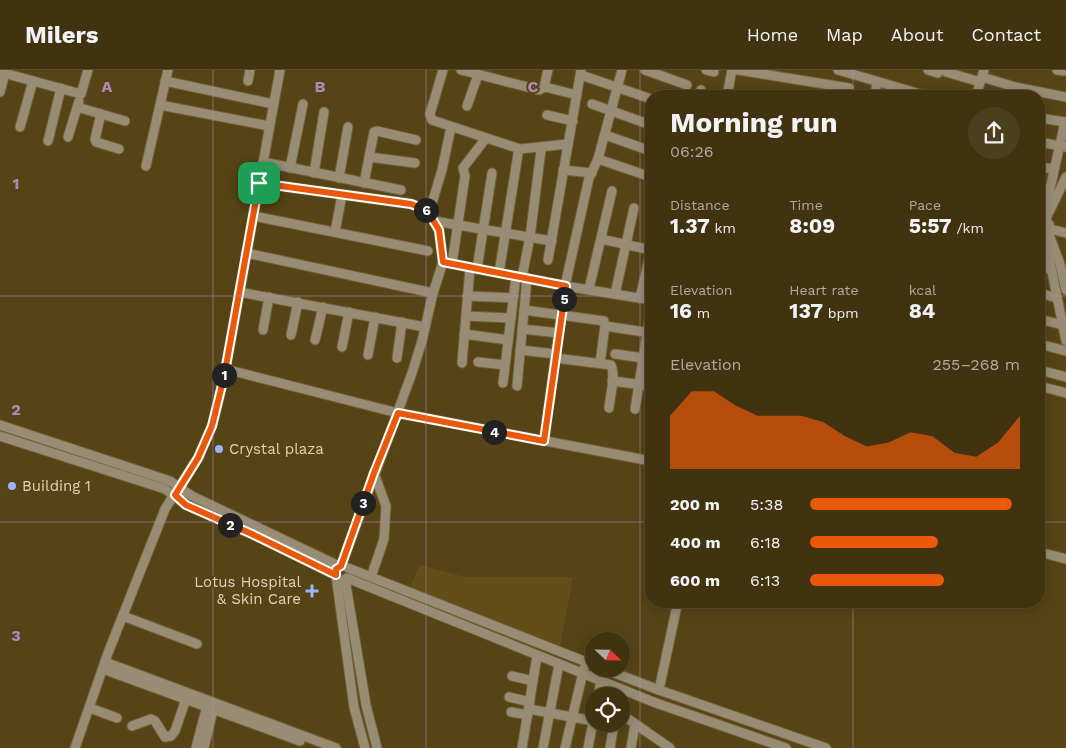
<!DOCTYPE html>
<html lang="en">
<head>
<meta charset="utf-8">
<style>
  :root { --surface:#413310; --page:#4c3f1e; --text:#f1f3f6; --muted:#aeaa9f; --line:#5a4e30; --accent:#ea580c }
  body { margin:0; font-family:"Work Sans",sans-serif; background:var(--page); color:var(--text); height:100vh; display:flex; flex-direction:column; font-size:19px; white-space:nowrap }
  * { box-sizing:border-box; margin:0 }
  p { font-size:16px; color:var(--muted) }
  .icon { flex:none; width:28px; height:28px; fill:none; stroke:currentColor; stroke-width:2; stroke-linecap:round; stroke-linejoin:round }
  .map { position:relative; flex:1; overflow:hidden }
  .drawer { position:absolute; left:645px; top:20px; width:400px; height:518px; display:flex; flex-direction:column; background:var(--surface); border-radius:20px; box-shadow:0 2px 12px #0003,0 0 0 1px var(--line) }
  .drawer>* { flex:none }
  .needle { width:32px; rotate:112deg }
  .fabs { position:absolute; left:585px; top:562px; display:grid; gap:10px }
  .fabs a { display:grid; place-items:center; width:45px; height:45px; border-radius:50%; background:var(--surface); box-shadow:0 2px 12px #0003,0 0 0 1px var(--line); font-size:25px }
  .pin { position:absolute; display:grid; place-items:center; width:42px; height:42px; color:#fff; margin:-21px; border-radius:10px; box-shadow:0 2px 8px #0006 }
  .km { position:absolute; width:25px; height:25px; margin:-12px; border-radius:50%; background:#222; color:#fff; font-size:14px; line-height:25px; text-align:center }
  .round { display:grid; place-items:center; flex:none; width:52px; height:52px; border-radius:26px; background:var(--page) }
  .headline { display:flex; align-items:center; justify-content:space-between; height:85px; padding:0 25px }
  h1 { font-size:28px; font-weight:700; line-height:38px }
  .stats { display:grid; grid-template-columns:repeat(3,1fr); gap:8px; height:85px; padding:5px 25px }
  .stats div { display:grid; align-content:center }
  .stats b { font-size:21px; font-weight:700 }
  .stats small { font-size:14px; font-weight:400 }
  .stats p { font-size:14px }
  .chart { height:140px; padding:10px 25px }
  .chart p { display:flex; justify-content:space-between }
  .chart svg { width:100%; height:90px; margin-top:5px; fill:var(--accent); opacity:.7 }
  ul { padding:0 25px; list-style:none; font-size:16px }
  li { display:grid; grid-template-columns:80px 60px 1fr; align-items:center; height:38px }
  li i { height:12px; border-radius:6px; background:var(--accent) }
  header { display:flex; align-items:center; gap:30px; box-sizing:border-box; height:70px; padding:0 25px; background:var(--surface); border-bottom:1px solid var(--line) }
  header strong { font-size:24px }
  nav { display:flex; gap:28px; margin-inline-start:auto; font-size:18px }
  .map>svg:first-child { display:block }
  .built { fill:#634d18 }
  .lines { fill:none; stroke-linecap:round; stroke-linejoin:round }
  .minor-casing { stroke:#726036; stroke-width:11 }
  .minor { stroke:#988d74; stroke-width:9 }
  .route-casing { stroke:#fff; stroke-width:10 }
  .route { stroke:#ea580c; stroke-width:6 }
  .grid { fill:none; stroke:#b387ba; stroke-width:1; stroke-opacity:0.55 }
  .poi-dot { fill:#97b6fd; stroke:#574416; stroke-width:2 }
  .labels { text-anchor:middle; stroke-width:4; stroke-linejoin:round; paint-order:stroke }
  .poi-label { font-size:15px; fill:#e0d2b5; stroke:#574416; text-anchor:start }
  .grid-label { font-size:16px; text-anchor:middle; font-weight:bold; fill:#b387ba; stroke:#574416; stroke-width:4; stroke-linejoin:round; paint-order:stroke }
</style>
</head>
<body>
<header>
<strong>Milers</strong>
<nav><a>Home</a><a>Map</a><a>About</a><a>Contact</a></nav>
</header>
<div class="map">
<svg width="1066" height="678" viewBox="0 0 1066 678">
  <rect width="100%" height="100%" fill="#574416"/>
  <polygon class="built" points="420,495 465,507 573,507 560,577 409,519"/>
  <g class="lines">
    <g class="minor-casing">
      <g id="minor">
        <polyline points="443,0 430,44 432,50 520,79 568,74"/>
        <polyline points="461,0 539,20 545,17 577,25"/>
        <polyline points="645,0 687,15"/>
        <polyline points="706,0 714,2"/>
        <polyline points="738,0 849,18"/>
        <polyline points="838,0 927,26"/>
        <polyline points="928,0 938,3"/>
        <polyline points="1057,0 1064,1"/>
        <polyline points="0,2 81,24 88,0"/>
        <polyline points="946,2 980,12"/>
        <polyline points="581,5 651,29"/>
        <polyline points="982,7 1015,17 1066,27"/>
        <polyline points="165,11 273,34"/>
        <polyline points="248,11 250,0"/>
        <polyline points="544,17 548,0"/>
        <polyline points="0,22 5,3"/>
        <polyline points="700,26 701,20"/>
        <polyline points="727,26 732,0"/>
        <polyline points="875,26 877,12"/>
        <polyline points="976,26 984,0"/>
        <polyline points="592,34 651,55"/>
        <polyline points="160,35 269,56"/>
        <polyline points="467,36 478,5"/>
        <polyline points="77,37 125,51"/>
        <polyline points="101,44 95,69 96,72 119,79"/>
        <polyline points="547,45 573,51"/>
        <polyline points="1039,48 1066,52"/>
        <polyline points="20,57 33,11"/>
        <polyline points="605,65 651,81"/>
        <polyline points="68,67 79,31"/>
        <polyline points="48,71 61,18"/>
        <polyline points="1039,72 1066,77"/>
        <polyline points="369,87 415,93"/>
        <polyline points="598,89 651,107"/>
        <polyline points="263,92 401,120"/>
        <polyline points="146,96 168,0"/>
        <polyline points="1039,97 1054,99"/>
        <polyline points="290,98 303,34"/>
        <polyline points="563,100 592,103"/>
        <polyline points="314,103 324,42"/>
        <polyline points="339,108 348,57"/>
        <polyline points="259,113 411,134 427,140 439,160 443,192 433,223 422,271 412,303 341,496"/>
        <polyline points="364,113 374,62 377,61 416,70"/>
        <polyline points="1049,142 1066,107"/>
        <polyline points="429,143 442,100 451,57"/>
        <polyline points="253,146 428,181"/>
        <polyline points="1047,147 1049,123 1065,52"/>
        <polyline points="434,151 552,171"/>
        <polyline points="1039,155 1045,152 1049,154 1050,158 1045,163 1042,163 1039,160"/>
        <polyline points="1050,159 1066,163"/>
        <polyline points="335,162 342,125"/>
        <polyline points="1048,162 1060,194 1066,220"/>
        <polyline points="1044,163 1066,271"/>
        <polyline points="601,169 651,180"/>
        <polyline points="246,183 433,223"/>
        <polyline points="548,190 581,0"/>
        <polyline points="443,192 565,216 651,230"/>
        <polyline points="452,194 465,106 463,98 486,68"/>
        <polyline points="1039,196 1052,200"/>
        <polyline points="477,199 492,103"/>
        <polyline points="499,203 518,84"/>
        <polyline points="522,207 530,167 541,80"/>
        <polyline points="589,219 612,121"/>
        <polyline points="239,222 425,257"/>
        <polyline points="1039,223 1057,228"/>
        <polyline points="615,224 634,138"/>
        <polyline points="467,226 513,228"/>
        <polyline points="640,228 651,180"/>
        <polyline points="524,240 604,251 605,256 600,293"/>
        <polyline points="466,246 511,248"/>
        <polyline points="1039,249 1063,255"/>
        <polyline points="605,256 651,263"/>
        <polyline points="522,259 559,263"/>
        <polyline points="263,260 269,227"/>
        <polyline points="464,264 508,270"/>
        <polyline points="291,265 298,232"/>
        <polyline points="315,270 323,237"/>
        <polyline points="1039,274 1066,281"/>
        <polyline points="342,277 349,242"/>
        <polyline points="520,280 556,284"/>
        <polyline points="615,284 651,289"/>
        <polyline points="368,285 375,247"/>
        <polyline points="397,288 402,252"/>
        <path d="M555,288L611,295C616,306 610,326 609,338"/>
        <polyline points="478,292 505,295"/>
        <polyline points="462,293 470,198"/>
        <polyline points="225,299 398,343 651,391"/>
        <polyline points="1039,300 1066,307"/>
        <polyline points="612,311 651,316"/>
        <polyline points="503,313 516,206"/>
        <polyline points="517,316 527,208"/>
        <polyline points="1039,316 1066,323"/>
        <polyline points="635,339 651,239"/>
        <polyline points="0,355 170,411 192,426 339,496"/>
        <polyline points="0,366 165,419 186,435 252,464 336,505"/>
        <polyline points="544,371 565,216 589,108 598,89 622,0"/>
        <polyline points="1039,482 1066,489"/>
        <polyline points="348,498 594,595"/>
        <polyline points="336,506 354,637 365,678"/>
        <polyline points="371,507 384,469 386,436 374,403"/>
        <polyline points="347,508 656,633 786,678"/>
        <polyline points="345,509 366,635 377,678"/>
        <polyline points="123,546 197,574"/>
        <polyline points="105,592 336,678"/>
        <polyline points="103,599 300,671"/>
        <polyline points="604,599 659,620 826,678"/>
        <polyline points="512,606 533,611"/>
        <polyline points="659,620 678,531"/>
        <polyline points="598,626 601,610"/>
        <polyline points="509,627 530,632"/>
        <polyline points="90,638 117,648"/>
        <polyline points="529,639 593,651"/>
        <polyline points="511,642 528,645"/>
        <polyline points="621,644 670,678"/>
        <polyline points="132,656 151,649 155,651 165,667 171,666 175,661 186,629"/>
        <polyline points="75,678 108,583 165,439 198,388 212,356 224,307 280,0"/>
        <polyline points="196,678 208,632"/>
        <polyline points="204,678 214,636"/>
        <polyline points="522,678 537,586"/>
        <polyline points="543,678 559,594"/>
        <polyline points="565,678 584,598"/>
        <polyline points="588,678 594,647"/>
        <polyline points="610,678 614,654"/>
        <polyline points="631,678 635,654"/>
      </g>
    </g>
    <use href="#minor" class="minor"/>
  </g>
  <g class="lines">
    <g class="route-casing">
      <polygon id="route" points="259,113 411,134 427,140 439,160 443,192 566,216 544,371 398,343 374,403 341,496 336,499 336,505 252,464 186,435 175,425 198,388 212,356 224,307"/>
    </g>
    <use href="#route" class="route"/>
  </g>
  <path class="grid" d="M213,0V678M426,0V678M640,0V678M853,0V26M0,226H651M1039,226H1066M0,452H651M1039,452H1066M853,531V678"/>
  <g class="poi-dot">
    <circle cx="219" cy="379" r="5"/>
    <circle cx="12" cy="416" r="5"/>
    <path d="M309.5 513.5h5v5h5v5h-5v5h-5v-5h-5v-5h5z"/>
  </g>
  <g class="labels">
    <g class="poi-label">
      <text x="229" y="384">Crystal plaza</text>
      <text x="22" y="421">Building 1</text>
      <text x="301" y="517" text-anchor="end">Lotus Hospital<tspan x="301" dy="17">&amp; Skin Care</tspan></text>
    </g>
  </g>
  <g class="grid-label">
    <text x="107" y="22">A</text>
    <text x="320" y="22">B</text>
    <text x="533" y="22">C</text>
    <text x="16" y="119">1</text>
    <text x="16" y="345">2</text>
    <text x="16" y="571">3</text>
  </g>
</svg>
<div class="fabs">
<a><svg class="needle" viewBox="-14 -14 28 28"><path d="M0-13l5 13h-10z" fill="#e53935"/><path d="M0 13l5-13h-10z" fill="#aeaa9f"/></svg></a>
<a><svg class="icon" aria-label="locate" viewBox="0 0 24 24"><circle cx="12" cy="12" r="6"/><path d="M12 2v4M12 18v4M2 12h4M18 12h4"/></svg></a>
</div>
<div class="pin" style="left:259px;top:113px;background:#1e9e55"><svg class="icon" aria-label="arrive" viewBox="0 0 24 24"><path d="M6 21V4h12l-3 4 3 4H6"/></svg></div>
<b class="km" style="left:224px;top:305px">1</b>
<b class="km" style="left:230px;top:455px">2</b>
<b class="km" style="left:363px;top:433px">3</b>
<b class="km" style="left:494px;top:362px">4</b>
<b class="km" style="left:564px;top:229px">5</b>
<b class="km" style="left:426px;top:140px">6</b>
<section class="drawer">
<div class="headline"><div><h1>Morning run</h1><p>06:26</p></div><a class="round"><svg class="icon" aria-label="share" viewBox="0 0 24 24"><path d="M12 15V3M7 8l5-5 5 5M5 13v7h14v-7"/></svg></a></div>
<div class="stats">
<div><p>Distance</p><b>1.37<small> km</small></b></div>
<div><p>Time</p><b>8:09</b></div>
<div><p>Pace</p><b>5:57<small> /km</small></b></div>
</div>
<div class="stats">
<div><p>Elevation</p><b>16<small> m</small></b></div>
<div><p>Heart rate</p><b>137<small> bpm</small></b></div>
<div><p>kcal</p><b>84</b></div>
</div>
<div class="chart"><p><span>Elevation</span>255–268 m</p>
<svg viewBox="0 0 160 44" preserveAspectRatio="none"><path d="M0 44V18L10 6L20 6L30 13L40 18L50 18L60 18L70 21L80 28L90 33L100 31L110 26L120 28L130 36L140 38L150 31L160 18V44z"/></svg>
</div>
<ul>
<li><b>200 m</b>5:38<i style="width:96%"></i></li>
<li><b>400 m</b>6:18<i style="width:61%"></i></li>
<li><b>600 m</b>6:13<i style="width:64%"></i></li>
</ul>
</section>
</div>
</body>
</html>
